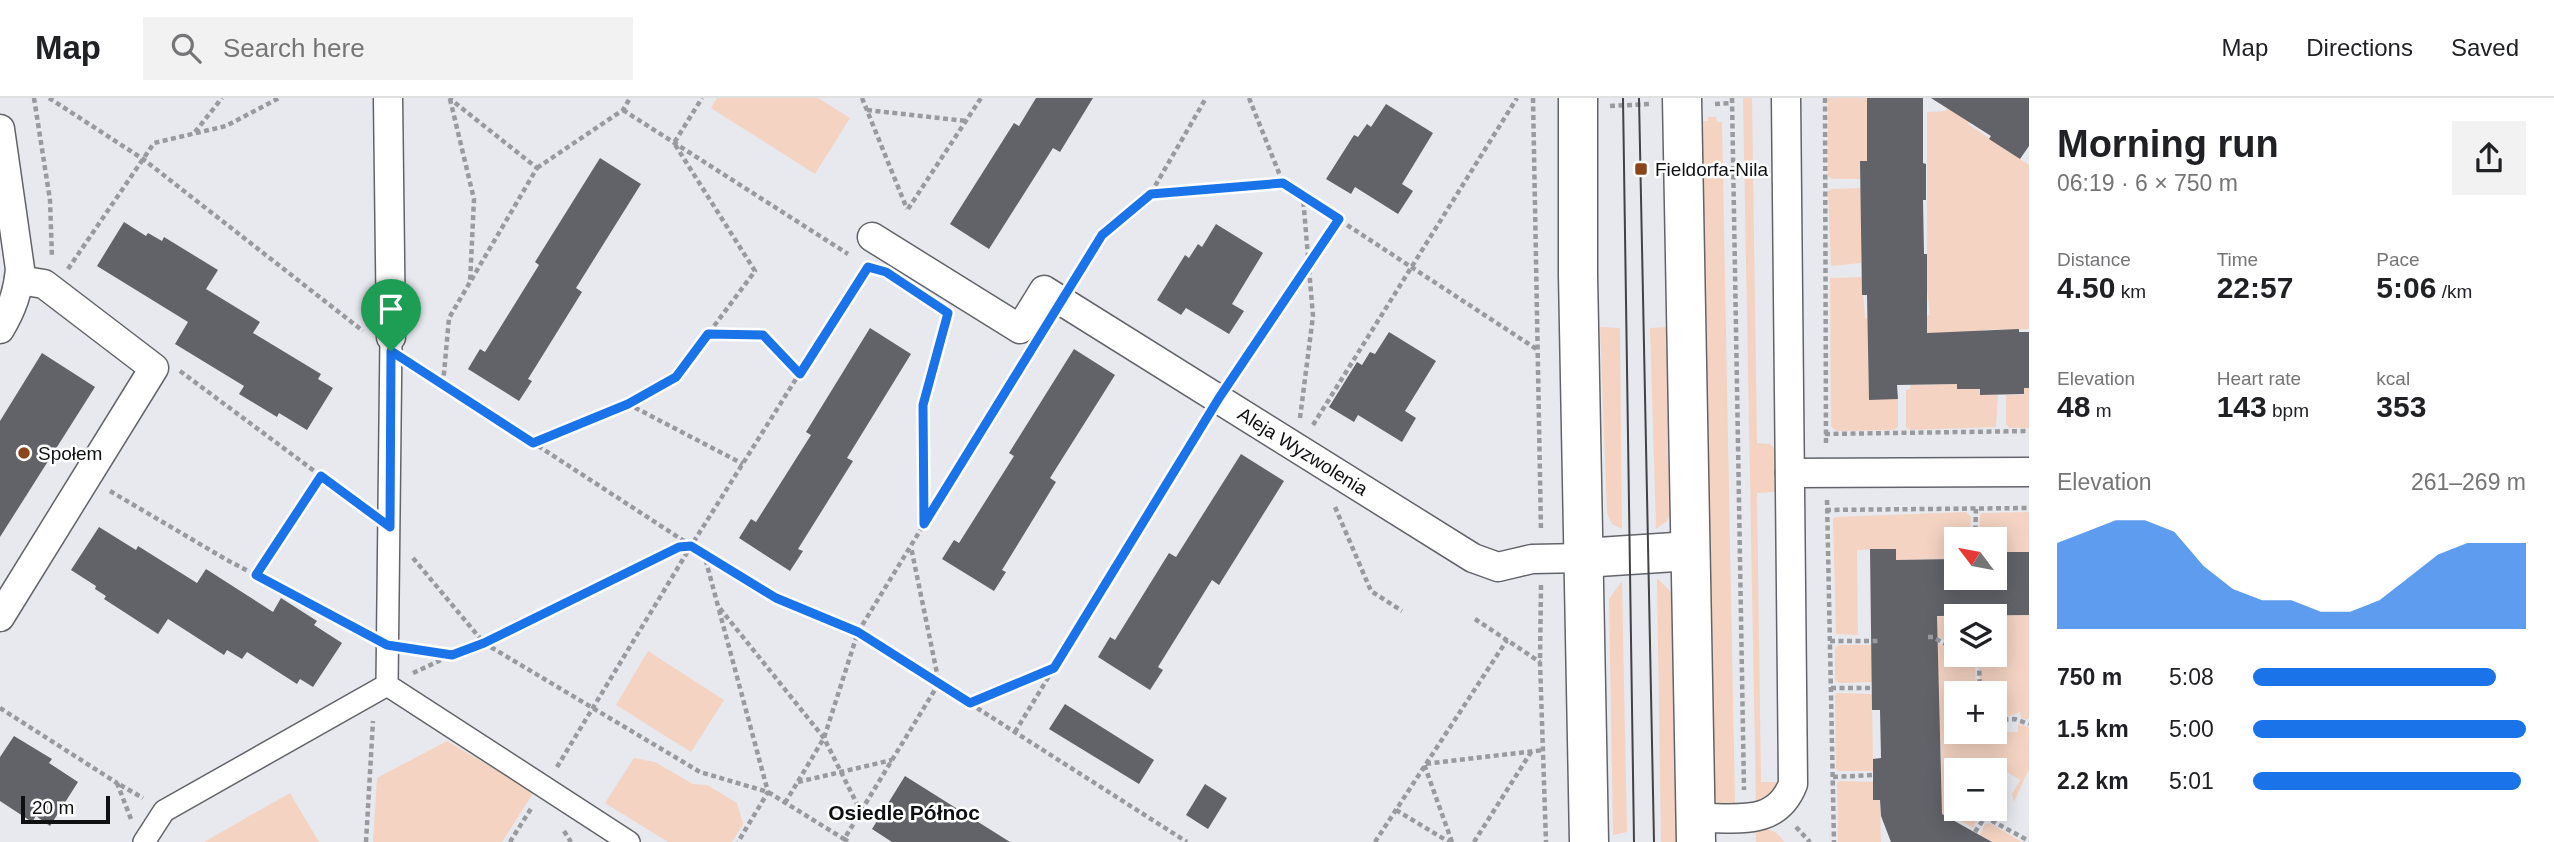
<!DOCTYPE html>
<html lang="en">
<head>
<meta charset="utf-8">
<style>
  :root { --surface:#fff; --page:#f2f2f2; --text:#202124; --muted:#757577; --line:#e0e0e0; --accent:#1a73e8 }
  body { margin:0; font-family:Helvetica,sans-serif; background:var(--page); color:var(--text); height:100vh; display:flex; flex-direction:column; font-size:26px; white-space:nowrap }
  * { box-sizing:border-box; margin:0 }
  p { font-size:23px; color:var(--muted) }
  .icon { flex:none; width:38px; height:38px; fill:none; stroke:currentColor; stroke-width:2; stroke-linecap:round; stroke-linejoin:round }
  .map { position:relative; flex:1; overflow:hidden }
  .side { display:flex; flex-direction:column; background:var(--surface); width:525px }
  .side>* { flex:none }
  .needle { width:46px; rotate:302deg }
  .buttons { position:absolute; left:1944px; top:429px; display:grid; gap:14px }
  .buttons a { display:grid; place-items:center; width:63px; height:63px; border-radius:0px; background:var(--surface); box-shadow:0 4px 18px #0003; font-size:35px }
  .scale { position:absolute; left:21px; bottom:18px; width:89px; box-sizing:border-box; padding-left:7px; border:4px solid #0f1012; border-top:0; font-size:19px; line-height:24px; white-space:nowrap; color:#0f1012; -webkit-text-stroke:5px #fff; paint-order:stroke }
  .pin { position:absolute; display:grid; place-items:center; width:60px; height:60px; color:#fff; margin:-72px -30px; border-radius:50% 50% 50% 0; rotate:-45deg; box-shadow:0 0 7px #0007 }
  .pin .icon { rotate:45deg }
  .round { display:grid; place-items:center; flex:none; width:74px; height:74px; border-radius:0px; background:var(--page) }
  .headline { display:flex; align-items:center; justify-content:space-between; height:119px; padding:0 28px }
  h1 { font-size:38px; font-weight:700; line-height:52px }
  .metrics { display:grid; grid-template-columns:repeat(3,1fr); gap:10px; height:119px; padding:7px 28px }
  .metrics div { display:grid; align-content:center }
  .metrics b { font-size:30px; font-weight:700 }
  .metrics small { font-size:19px; font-weight:400 }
  .metrics p { font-size:19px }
  .chart { height:196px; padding:14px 28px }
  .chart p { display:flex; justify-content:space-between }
  .chart svg { width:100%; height:126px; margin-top:7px; fill:var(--accent); opacity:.7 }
  ul { padding:0 28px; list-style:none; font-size:23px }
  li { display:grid; grid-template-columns:112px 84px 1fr; align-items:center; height:52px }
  li i { height:18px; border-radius:9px; background:var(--accent) }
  header { display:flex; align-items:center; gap:42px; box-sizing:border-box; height:98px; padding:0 35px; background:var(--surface); border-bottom:2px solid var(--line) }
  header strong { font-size:33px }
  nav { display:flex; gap:38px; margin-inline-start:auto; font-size:24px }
  .search { width:490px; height:63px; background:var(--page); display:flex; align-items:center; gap:18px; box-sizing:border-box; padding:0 24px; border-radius:0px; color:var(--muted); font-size:26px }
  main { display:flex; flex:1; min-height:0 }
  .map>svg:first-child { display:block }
  .green { fill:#f4d3c2 }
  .building { fill:#626369 }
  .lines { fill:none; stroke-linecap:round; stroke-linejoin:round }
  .pedestrian-casing { stroke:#626469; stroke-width:24 }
  .minor-casing { stroke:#626469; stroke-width:31 }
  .secondary-casing { stroke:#626469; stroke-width:41 }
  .path { stroke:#989a9e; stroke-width:4.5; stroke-dasharray:5 3.5; stroke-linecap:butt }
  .pedestrian { stroke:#fff; stroke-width:21 }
  .minor { stroke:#fff; stroke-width:28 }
  .secondary { stroke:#fff; stroke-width:38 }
  .tram { stroke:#424346; stroke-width:2 }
  .route-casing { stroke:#fff; stroke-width:14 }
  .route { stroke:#1a73e8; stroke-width:9 }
  .poi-dot { fill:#8a451a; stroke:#fff; stroke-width:2.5 }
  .labels { text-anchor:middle; stroke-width:5; stroke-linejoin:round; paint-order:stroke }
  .poi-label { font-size:19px; fill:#0f1012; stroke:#fff; text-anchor:start }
  .street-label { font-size:19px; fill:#0f1012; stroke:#fff }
  .neighbourhood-label { font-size:21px; font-weight:bold; fill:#0f1012; stroke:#fff }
</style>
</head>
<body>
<header>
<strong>Map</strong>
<div class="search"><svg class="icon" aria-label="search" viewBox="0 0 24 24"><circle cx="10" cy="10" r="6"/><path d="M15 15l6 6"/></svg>Search here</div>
<nav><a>Map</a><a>Directions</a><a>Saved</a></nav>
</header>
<main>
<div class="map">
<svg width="2029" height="744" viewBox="0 0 2029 744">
  <rect width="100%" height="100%" fill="#e7e9ef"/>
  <g class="green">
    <polygon points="717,0 818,0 850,20 815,76 711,10"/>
    <polygon points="1743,0 1752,0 1757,345 1770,346 1778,354 1779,387 1774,394 1757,395 1761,684 1779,684 1784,691 1756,707"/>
    <polygon points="1828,0 1867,0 1867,63 1860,63 1861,81 1832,81 1828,78"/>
    <polygon points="1946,11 1955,11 1973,18 1968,26 2029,67 2029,231 1983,232 1982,234 1925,247 1925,218 1930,217 1927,191 1927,14 1946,13"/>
    <polygon points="1708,19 1716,19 1717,24 1722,24 1735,708 1719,707 1713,697 1701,23 1708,23"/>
    <polygon points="1861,90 1861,165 1831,168 1828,93 1831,91"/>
    <polygon points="1862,179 1865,220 1872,220 1868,242 1869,301 1898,301 1898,329 1894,332 1836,333 1831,328 1830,180"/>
    <polygon points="1600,229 1620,230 1622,431 1612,426 1607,415"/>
    <polygon points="1667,229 1672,413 1667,423 1656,431 1650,230"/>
    <polygon points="1957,286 1957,291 1980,291 1980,297 1998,297 1996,329 1910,332 1906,329 1906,292 1910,291 1911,287"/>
    <polygon points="2024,290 2029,290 2029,330 2009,330 2006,326 2006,297 2024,297"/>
    <polygon points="1966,414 1971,419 1970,441 1956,441 1956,455 1953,455 1953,461 1896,462 1896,451 1857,452 1858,537 1836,536 1833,421 1835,419"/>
    <polygon points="2029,414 2029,454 1995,454 1995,441 1980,441 1980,417 1982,415"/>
    <polygon points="1657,480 1672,495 1673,503 1677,744 1661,744"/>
    <polygon points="1622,483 1627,734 1613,737 1609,501"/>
    <polygon points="1951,515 1951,518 1956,518 1956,549 1932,535 1928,517 1948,519"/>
    <polygon points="2029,517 2029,619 2027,622 2021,620 2020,614 1999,622 1995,621 1995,595 1981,595 1979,563 1969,557 1987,557 1987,558 1998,556 1995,553 1995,518 1961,518"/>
    <polygon points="1934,543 1975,566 1976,595 1956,595 1956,634 1995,634 1995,626 2006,626 2006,634 2018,634 2018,626 2029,629 2029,671 2014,704 2012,696 2020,682 1992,665 1987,672 1956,672 1956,710 1977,711 1977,721 1973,730 1955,720 1952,725 1938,717 1942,707 1941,651"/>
    <polygon points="1839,547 1878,547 1872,584 1839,585 1835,582 1835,550"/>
    <polygon points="648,553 724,602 691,654 616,607"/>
    <polygon points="1837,595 1872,596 1873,673 1838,673 1836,670 1835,598"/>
    <polygon points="447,643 534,694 502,744 373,744 377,680"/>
    <polygon points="634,660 655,664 693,686 707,687 737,705 743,726 732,744 668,744 605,705"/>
    <polygon points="1840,683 1873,684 1880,702 1881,744 1838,744 1837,684"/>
    <polygon points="290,695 319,744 204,744"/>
    <polygon points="1988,725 1993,727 2022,744 1992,744 1980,737 1985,726"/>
    <path d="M1756,730C1769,731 1777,732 1784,744H1756Z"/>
  </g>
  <g class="building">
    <polygon points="1036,0 1093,0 1060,54 1053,50 989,151 950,126 1014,25 1019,28"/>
    <polygon points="1867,0 1923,0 1923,65 1926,66 1926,102 1923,102 1924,156 1927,156 1927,235 2019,231 2019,234 2029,234 2029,290 2024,290 2024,296 1980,297 1980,291 1957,291 1957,286 1897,287 1898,301 1869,302 1867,197 1862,197 1860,63 1867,63"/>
    <polygon points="1931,0 2029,0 2029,48 2020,61 1989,41 1991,38"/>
    <polygon points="1386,6 1433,35 1402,86 1413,93 1398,116 1355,89 1351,96 1326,81 1354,37 1358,39 1367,26 1371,29"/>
    <polygon points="600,60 641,86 576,190 582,194 528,281 532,283 519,303 468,271 480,251 485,254 539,167 535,164"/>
    <polygon points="124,124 146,138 148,135 162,143 164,139 218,172 206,191 260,224 253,235 321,276 318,281 333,290 307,332 279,315 277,319 239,296 244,288 175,246 188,224 97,168"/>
    <polygon points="1216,126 1263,155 1232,206 1244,213 1229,236 1186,210 1181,217 1157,202 1185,157 1189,160 1198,146 1202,149"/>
    <polygon points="870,230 911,256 847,360 853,363 798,451 803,453 790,473 739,440 751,421 756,424 811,337 806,334"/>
    <polygon points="1389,234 1436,263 1405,313 1416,320 1402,344 1358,317 1354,324 1329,309 1357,264 1362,267 1370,254 1375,256"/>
    <polygon points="1074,251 1115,277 1050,380 1056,384 1002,472 1006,474 994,493 942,461 954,442 959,445 1014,358 1009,355"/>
    <polygon points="42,255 95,289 0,439 0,323"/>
    <polygon points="1241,356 1284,383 1219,487 1212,482 1158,569 1163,572 1150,592 1098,559 1110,539 1115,542 1169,455 1176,459"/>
    <polygon points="99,429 136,452 138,448 197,485 206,471 273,514 281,500 317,523 314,527 342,545 313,589 300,581 297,586 247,554 242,561 227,552 224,557 168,521 158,536 104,501 106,498 95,491 96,488 71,472"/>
    <polygon points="1870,451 1896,451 1896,462 1953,461 1953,455 1956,455 1956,480 1995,480 1995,454 2029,454 2029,517 1937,518 1942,716 1992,744 1891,744 1881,718 1880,702 1873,702 1873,661 1881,660 1880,612 1872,612"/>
    <polygon points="1065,606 1154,662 1139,686 1049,631"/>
    <polygon points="14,638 52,661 49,665 78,684 50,728 36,718 32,724 0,703 0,659"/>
    <polygon points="905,678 1010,744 892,744 872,731"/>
    <polygon points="1205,686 1227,700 1208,731 1186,717"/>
  </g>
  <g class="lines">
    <g class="pedestrian-casing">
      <g id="pedestrian">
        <polyline points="391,239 387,587 629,744"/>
        <polyline points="144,744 164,713 387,587"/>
      </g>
    </g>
    <g class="minor-casing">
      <g id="minor">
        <polyline points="388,0 391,239"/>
        <path d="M0,31L20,171C18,194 12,211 0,231"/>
        <polyline points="872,139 1020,231 1044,192 1473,460 1498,469 1532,461 1583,460"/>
        <polyline points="1790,375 2029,374"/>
        <polyline points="0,519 154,270 44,186 19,182"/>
        <path d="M1695,720C1735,719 1776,730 1793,686L1786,0"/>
      </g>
    </g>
    <g class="secondary-casing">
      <g id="secondary">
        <polyline points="1578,0 1578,177 1589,744"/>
        <polyline points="1682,0 1696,744"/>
        <polyline points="1583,460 1690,453"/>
      </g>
    </g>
    <g class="path">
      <polyline points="34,0 50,102 52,160"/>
      <polyline points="49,0 143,61 363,233"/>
      <polyline points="862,0 907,111"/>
      <polyline points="1249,0 1283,85"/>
      <polyline points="1533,0 1541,433"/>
      <polyline points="1732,0 1744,692"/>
      <polyline points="1825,0 1826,348"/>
      <polyline points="450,1 474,101 470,185"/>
      <polyline points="1715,6 1732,5"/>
      <polyline points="1610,8 1651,6"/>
      <polyline points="623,12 848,156"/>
      <polyline points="867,12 966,23"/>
      <polyline points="195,34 222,0"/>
      <polyline points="537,70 623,12 630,0"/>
      <polyline points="1151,95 1206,0"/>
      <polyline points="908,111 981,0"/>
      <polyline points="68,171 154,45 226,28 279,0"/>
      <polyline points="1075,179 1102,137 1151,96 1283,85 1538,252"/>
      <polyline points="708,236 763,237 800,276"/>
      <polyline points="417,269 704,456 718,508 824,640 861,714 844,741 849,744"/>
      <polyline points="180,273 364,410"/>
      <polyline points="1233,278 1339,121"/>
      <polyline points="443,286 449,220 537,70 449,0"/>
      <polyline points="628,306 676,279 755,173 674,45 702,0"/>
      <polyline points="1300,320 1313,218 1303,99"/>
      <polyline points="1313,327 1517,0"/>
      <polyline points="1825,336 2029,333"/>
      <polyline points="533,345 628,306 743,366"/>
      <polyline points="110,393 227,462 362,533"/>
      <polyline points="1827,402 1834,744"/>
      <polyline points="1335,409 1371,493 1402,513"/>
      <polyline points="1826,412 2029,410"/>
      <polyline points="924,425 923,307 947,220"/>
      <polyline points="1975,441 1976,411"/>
      <polyline points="704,456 776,500 858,534 1187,744"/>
      <polyline points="413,460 484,545 700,674 768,694 844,741 842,744"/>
      <polyline points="256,477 321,378"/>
      <polyline points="1541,487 1540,564 1546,744"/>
      <polyline points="719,512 768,694 738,744"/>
      <polyline points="1475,521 1540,564"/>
      <polyline points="1928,539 1933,539 1956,552"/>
      <polyline points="1830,543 1878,543"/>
      <polyline points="412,551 452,557 484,545 679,449 690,448"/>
      <polyline points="1963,556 1979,566 1980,595"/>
      <polyline points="413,575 452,557"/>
      <polyline points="1831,590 1872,590"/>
      <polyline points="971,605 1053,570"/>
      <polyline points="0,610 117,685"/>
      <polyline points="1995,622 2015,621 2029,626"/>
      <polyline points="1015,634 1204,324"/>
      <polyline points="557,669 691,448 867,168"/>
      <polyline points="1833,679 1873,677"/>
      <polyline points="798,684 892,662"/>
      <polyline points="785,705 824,640 858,534 1027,258"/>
      <polyline points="1396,712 1449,744"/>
      <polyline points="861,713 939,585 911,449"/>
      <polyline points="131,721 117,685 143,700"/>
      <polyline points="1796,729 1810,744"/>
      <polyline points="564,733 571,744"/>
      <polyline points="1975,734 1985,719 2029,743"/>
      <polyline points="366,744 373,623"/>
      <polyline points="510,744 532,709"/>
      <polyline points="1375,744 1507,542"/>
      <polyline points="1452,744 1424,666 1544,652"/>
      <polyline points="1474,744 1533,651"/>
    </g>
    <use href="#pedestrian" class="pedestrian"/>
    <use href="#minor" class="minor"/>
    <use href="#secondary" class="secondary"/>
    <g class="tram">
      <polyline points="1623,0 1634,744"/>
      <polyline points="1639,0 1654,744"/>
    </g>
  </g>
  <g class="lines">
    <g class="route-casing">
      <polygon id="route" points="1283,85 1339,121 1219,300 1054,570 970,605 858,534 776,500 691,448 679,449 484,545 452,557 387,547 256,477 321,378 390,429 391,253 533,345 628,306 676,279 708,236 763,237 800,276 868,169 886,174 948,215 923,307 924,426 1102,137 1151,96"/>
    </g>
    <use href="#route" class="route"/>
  </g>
  <g class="poi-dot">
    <rect x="1634" y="64" width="14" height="14" rx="3.5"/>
    <circle cx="24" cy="355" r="7"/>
  </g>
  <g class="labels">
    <g class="poi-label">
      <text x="1655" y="78">Fieldorfa-Nila</text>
      <text x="38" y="362">Społem</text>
    </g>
    <g class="street-label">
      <text transform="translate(1303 353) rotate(32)" y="7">Aleja Wyzwolenia</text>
    </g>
    <g class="neighbourhood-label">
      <text x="904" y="722">Osiedle Północ</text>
    </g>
  </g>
</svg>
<div class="buttons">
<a><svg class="needle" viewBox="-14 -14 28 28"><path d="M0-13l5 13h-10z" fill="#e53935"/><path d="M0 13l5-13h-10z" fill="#757577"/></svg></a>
<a><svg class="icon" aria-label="layers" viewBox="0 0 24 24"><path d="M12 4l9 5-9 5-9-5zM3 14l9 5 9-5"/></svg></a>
<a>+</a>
<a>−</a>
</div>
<div class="scale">20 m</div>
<div class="pin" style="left:391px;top:253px;background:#1e9e55"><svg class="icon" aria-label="arrive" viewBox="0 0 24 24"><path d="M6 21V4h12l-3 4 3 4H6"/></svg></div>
</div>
<section class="side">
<div class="headline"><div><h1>Morning run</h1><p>06:19 · 6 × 750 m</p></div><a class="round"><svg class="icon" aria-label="share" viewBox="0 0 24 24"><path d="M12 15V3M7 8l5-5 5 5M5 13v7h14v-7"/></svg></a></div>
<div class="metrics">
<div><p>Distance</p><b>4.50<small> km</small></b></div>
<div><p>Time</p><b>22:57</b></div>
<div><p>Pace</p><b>5:06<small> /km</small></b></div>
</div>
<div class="metrics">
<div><p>Elevation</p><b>48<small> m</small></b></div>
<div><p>Heart rate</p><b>143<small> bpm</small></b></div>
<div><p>kcal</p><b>353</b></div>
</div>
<div class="chart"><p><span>Elevation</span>261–269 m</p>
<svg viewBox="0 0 160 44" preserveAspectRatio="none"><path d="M0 44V14L10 10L20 6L30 6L40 10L50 22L60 30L70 34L80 34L90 38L100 38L110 34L120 26L130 18L140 14L150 14L160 14V44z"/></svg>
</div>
<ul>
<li><b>750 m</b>5:08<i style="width:89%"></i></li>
<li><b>1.5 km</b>5:00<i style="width:100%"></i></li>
<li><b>2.2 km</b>5:01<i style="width:98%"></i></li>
</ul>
</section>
</main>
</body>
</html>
